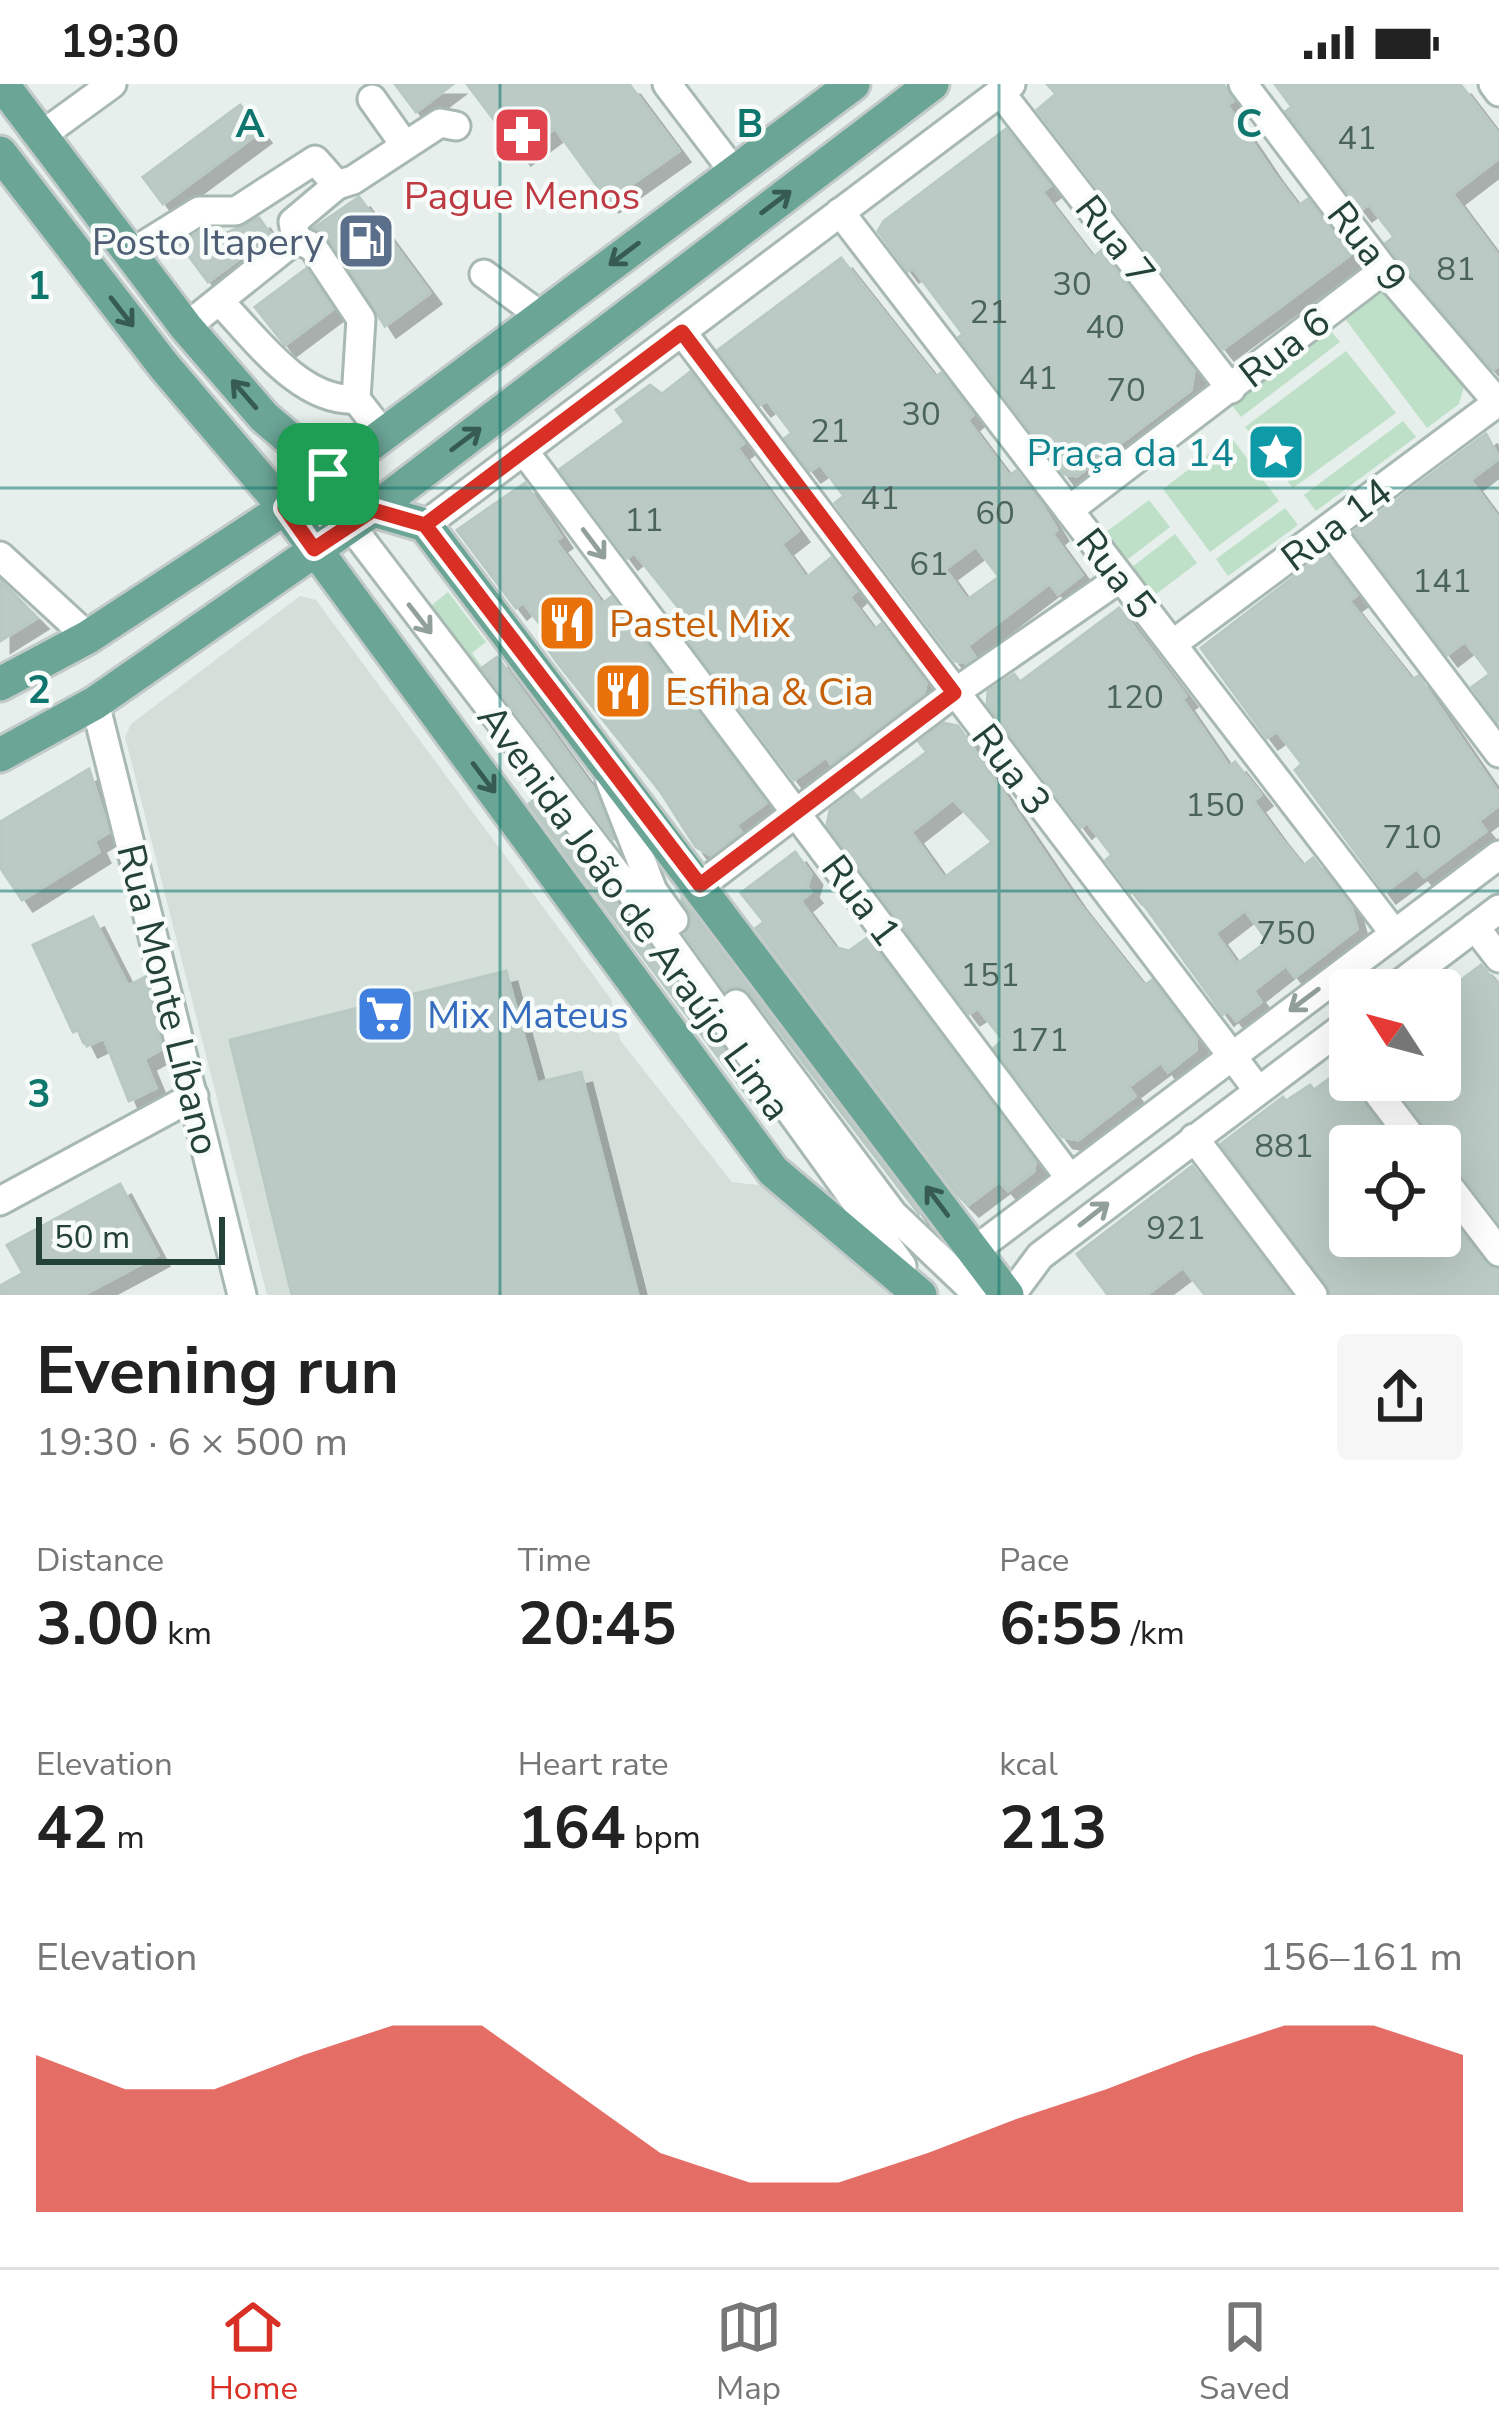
<!DOCTYPE html>
<html lang="en">
<head>
<meta charset="utf-8">
<style>
  :root { --surface:#fff; --page:#f6f6f6; --text:#222; --muted:#767676; --line:#e0e0e0; --accent:#d93025 }
  body { margin:0; font-family:"Nunito Sans",sans-serif; background:var(--page); color:var(--text); height:100vh; display:flex; flex-direction:column; font-size:45px; white-space:nowrap }
  * { box-sizing:border-box; margin:0 }
  p { font-size:39px; color:var(--muted) }
  .icon { flex:none; width:66px; height:66px; fill:none; stroke:currentColor; stroke-width:2; stroke-linecap:round; stroke-linejoin:round }
  .map { position:relative; height:1211px; overflow:hidden }
  .panel { display:flex; flex-direction:column; background:var(--surface); flex:1 }
  .panel>* { flex:none }
  .needle { width:78px; rotate:306deg }
  .tools { position:absolute; left:1329px; top:885px; display:grid; gap:24px }
  .tools a { display:grid; place-items:center; width:132px; height:132px; border-radius:12px; background:var(--surface); box-shadow:0 12px 48px #0002; font-size:60px }
  .scale { position:absolute; left:36px; bottom:30px; width:189px; box-sizing:border-box; padding-left:12px; border:6px solid #24423a; border-top:0; font-size:33px; line-height:42px; white-space:nowrap; color:#24423a; -webkit-text-stroke:9px #f7fbf9; paint-order:stroke }
  .pin { position:absolute; display:grid; place-items:center; width:102px; height:102px; color:#fff; margin:-51px; border-radius:24px; box-shadow:0 6px 18px #0006 }
  .round { display:grid; place-items:center; flex:none; width:126px; height:126px; border-radius:12px; background:var(--page) }
  .headline { display:flex; align-items:center; justify-content:space-between; height:204px; padding:0 36px }
  h1 { font-size:66px; font-weight:700; line-height:90px }
  .stats { display:grid; grid-template-columns:repeat(3,1fr); gap:18px; height:204px; padding:12px 36px }
  .stats div { display:grid; align-content:center }
  .stats b { font-size:60px; font-weight:700 }
  .stats small { font-size:33px; font-weight:400 }
  .stats p { font-size:33px }
  .chart { height:336px; padding:24px 36px }
  .chart p { display:flex; justify-content:space-between }
  .chart svg { width:100%; height:216px; margin-top:12px; fill:var(--accent); opacity:.7 }
  .status { display:flex; justify-content:space-between; align-items:center; height:84px; padding:0 60px; background:var(--surface); direction:ltr }
  .status svg { height:33px; fill:currentColor }
  .tabs { display:flex; justify-content:space-around; align-items:center; height:168px; border-top:3px solid var(--line); background:var(--surface); font-size:33px; color:var(--muted) }
  .tabs a { display:grid; justify-items:center; gap:6px }
  .tabs .selected { color:var(--accent) }
  .map>svg:first-child { display:block }
  .built { fill:#d4dfda }
  .green { fill:#bfe0c8 }
  .building { fill:#bbcac4; stroke:#b8c9c2; stroke-width:3; fill-rule:evenodd; filter:url(#shadow) }
  .lines { fill:none; stroke-linecap:round; stroke-linejoin:round }
  .minor-casing { stroke:#a8b8b2; stroke-width:33 }
  .major-casing { stroke:#c2cac8; stroke-width:39 }
  .minor { stroke:#fff; stroke-width:27 }
  .major { stroke:#6aa596; stroke-width:33 }
  .oneway { stroke:#365b51 }
  .oneway2 { stroke:#92a09c }
  .route-casing { stroke:#fff; stroke-width:24 }
  .route { stroke:#d93025; stroke-width:15 }
  .grid { fill:none; stroke:#0f766e; stroke-width:3; stroke-opacity:0.55 }
  .labels { text-anchor:middle; stroke-width:9; stroke-linejoin:round; paint-order:stroke }
  .number-label { font-size:33px; fill:#4a645c }
  .health-label { font-size:39px; fill:#be3a42; stroke:#f7fbf9 }
  .street-label { font-size:39px; fill:#24423a; stroke:#f7fbf9 }
  .service-label { font-size:39px; fill:#4e5e75; stroke:#f7fbf9; text-anchor:end }
  .culture-label { font-size:39px; fill:#0d838f; stroke:#f7fbf9; text-anchor:end }
  .food-label { font-size:39px; fill:#c56008; stroke:#f7fbf9; text-anchor:start }
  .shop-label { font-size:39px; fill:#366cbe; stroke:#f7fbf9; text-anchor:start }
  .grid-label { font-size:39px; text-anchor:middle; font-weight:bold; fill:#0f766e; stroke:#f7fbf9; stroke-width:9; stroke-linejoin:round; paint-order:stroke }
</style>
</head>
<body>
<div class="status"><b>19:30</b><svg viewBox="0 0 49 12"><path d="M0 12V9h3v3zM5 12V6h3v6zM10 12V3h3v9zM15 12V0h3v12zM26 1h20v11H26zM47 4h2v5h-2z"/></svg></div>
<div class="map">
<svg width="1499" height="1211" viewBox="0 0 1499 1211">
  <defs>
    <filter id="shadow"><feDropShadow dx="11" dy="11" stdDeviation="0" flood-color="#0004"/></filter>
  </defs>
  <rect width="100%" height="100%" fill="#e6efeb"/>
  <polygon class="built" points="300,512 316,516 611,915 620,956 732,1098 766,1102 889,1211 267,1211 125,653 131,640"/>
  <g class="green">
    <polygon points="1375,202 1392,203 1466,296 1459,320 1427,344 1340,228"/>
    <polygon points="1325,240 1340,258 1241,333 1227,315"/>
    <polygon points="1346,267 1396,329 1293,404 1245,343"/>
    <polygon points="1403,337 1416,353 1316,427 1304,411"/>
    <polygon points="1231,353 1279,417 1210,468 1163,405"/>
    <polygon points="1149,416 1170,443 1123,479 1102,451"/>
    <polygon points="1285,424 1298,441 1228,492 1216,475"/>
    <polygon points="1175,450 1197,479 1151,514 1128,486"/>
    <polygon points="448,508 486,558 472,569 482,583 477,588 427,525"/>
  </g>
  <g class="building">
    <polygon points="395,0 453,0 416,28"/>
    <polygon points="467,0 629,0 679,67 608,117 555,44 520,70"/>
    <polygon points="1047,0 1223,0 1233,17 1227,21 1273,89 1298,122 1308,115 1350,171 1223,265 1037,26 1056,10"/>
    <polygon points="1275,0 1460,0 1499,51 1499,74 1452,110 1499,173 1499,281 1493,286 1398,175 1386,159 1394,153 1369,120 1361,126 1286,27 1292,23"/>
    <polygon points="240,21 260,48 163,120 143,93"/>
    <polygon points="1006,45 1050,102 1042,108 1093,174 1101,167 1194,287 1191,306 1077,392 1064,390 959,253 963,250 913,184 908,187 878,147 884,137"/>
    <polygon points="359,113 430,209 385,242 328,153 314,144"/>
    <polygon points="259,134 271,151 208,198 180,160 203,146 211,156"/>
    <path d="M841,174L935,293L941,289L973,331L967,336L1009,392L1016,387L1041,420L1057,446L1052,450L1082,491L1058,510L1050,499L967,562L975,573L966,579L955,577L835,419L844,412L820,380L810,387L785,354L792,349L767,316L760,321L718,266ZM976,462L999,493L967,516L945,485Z"/>
    <polygon points="306,185 333,225 285,261 255,223"/>
    <polygon points="690,288 744,359 737,364 798,447 781,460 806,494 831,474 856,507 849,513 874,546 881,540 926,599 924,609 831,680 826,673 794,696 676,540 686,533 634,468 627,474 560,385 625,338 616,326 650,301 662,310"/>
    <polygon points="1486,350 1499,374 1470,396 1499,435 1497,637 1472,603 1490,590 1465,557 1447,571 1354,448"/>
    <polygon points="525,399 561,453 555,457 602,520 611,513 766,719 736,741 741,748 711,771 696,763 660,707 557,578 546,562 553,557 523,518 516,524 457,446"/>
    <polygon points="1325,469 1357,511 1349,517 1412,596 1418,592 1499,710 1499,721 1478,737 1486,747 1424,793 1417,784 1385,808 1295,686 1302,680 1277,647 1267,654 1201,564"/>
    <polygon points="0,496 37,534 0,557"/>
    <path d="M1119,524L1186,612L1182,615L1229,683L1235,678L1261,711L1253,717L1277,750L1303,782L1313,774L1351,823L1357,845L1295,893L1286,881L1253,907L1261,918L1236,937L1228,926L1223,930L1134,807L1131,809L1106,776L1112,771L1087,738L1081,743L987,620L988,607L1014,590L1020,598ZM1245,826L1268,857L1237,880L1215,849Z"/>
    <polygon points="497,573 595,707 614,756 482,584"/>
    <path d="M944,639L958,642L1076,816L1144,902L1152,896L1196,954V966L1168,988L1161,978L1128,1003L1135,1012L1078,1056L1062,1053L994,964L1003,956L978,924L969,930L827,741L830,726L853,708L861,717L927,668L919,658ZM953,715L992,758L944,794L911,748Z"/>
    <polygon points="89,685 109,748 94,757 99,768 22,816 0,783 0,738"/>
    <polygon points="536,714 642,852 762,1018 756,1023 576,784 529,720"/>
    <polygon points="795,768 811,790 807,803 811,808 800,817 834,863 849,867 867,854 1035,1078 1034,1087 1008,1107 1000,1097 968,1121 957,1110 756,844 764,838 741,809"/>
    <polygon points="682,817 682,816 920,1131 750,909 735,902 725,906 685,850 692,835"/>
    <polygon points="93,833 128,902 145,893 162,965 144,975 156,1004 129,1017 104,954 87,962 79,946 73,948 33,861"/>
    <polygon points="1481,881 1499,902 1499,1138 1454,1080 1440,1073 1440,1062 1391,996 1440,996 1440,892 1452,903"/>
    <polygon points="506,887 537,999 581,988 638,1211 292,1211 230,956"/>
    <polygon points="1344,984 1354,1007 1395,1062 1350,1062 1350,1152 1440,1152 1440,1121 1485,1179 1499,1186 1499,1211 1331,1211 1221,1060 1283,1013 1286,1017 1310,1001 1314,1006"/>
    <polygon points="1192,1082 1290,1211 1205,1211 1183,1183 1146,1211 1108,1211 1077,1170"/>
    <polygon points="120,1100 158,1171 83,1211 0,1211 0,1202 23,1189 7,1161"/>
  </g>
  <g class="lines">
    <g class="minor-casing">
      <g id="minor">
        <polyline points="667,0 734,88"/>
        <polyline points="1243,0 1384,186 1499,320"/>
        <polyline points="1493,0 1499,8"/>
        <polyline points="1000,8 1231,305"/>
        <polyline points="372,15 404,60"/>
        <polyline points="42,51 112,0"/>
        <polyline points="840,128 1394,849"/>
        <polyline points="296,155 293,138 337,101"/>
        <polyline points="130,170 199,127 236,127 315,76 337,101 353,96 440,39 456,42"/>
        <polyline points="484,190 541,232"/>
        <path d="M219,217C255,253 300,319 356,315"/>
        <polyline points="186,243 296,155 313,163 361,235 356,315 383,350"/>
        <polyline points="682,248 1257,1005"/>
        <polyline points="524,367 1069,1093"/>
        <polyline points="285,424 350,441 656,841 902,1182"/>
        <polyline points="1069,426 1384,186"/>
        <polyline points="425,441 1011,0"/>
        <polyline points="1330,446 1499,669"/>
        <polyline points="0,472 88,553"/>
        <polyline points="1174,559 1498,318"/>
        <polyline points="95,619 242,1211"/>
        <polyline points="610,697 653,807 674,836"/>
        <polyline points="701,801 954,609 1119,495"/>
        <polyline points="1475,843 1499,874"/>
        <polyline points="1392,906 1499,825"/>
        <polyline points="736,920 893,1130 978,1211"/>
        <polyline points="1368,996 1418,1062"/>
        <polyline points="1194,1054 1313,1211"/>
        <polyline points="1440,1091 1499,1168"/>
        <polyline points="0,1117 194,1012"/>
        <polyline points="974,1167 1499,771"/>
        <polyline points="1011,1211 1040,1172 1350,938"/>
      </g>
    </g>
    <g class="major-casing">
      <g id="major">
        <polyline points="2,0 186,243 264,333 373,426 425,441 1007,1211"/>
        <polyline points="0,69 164,282 285,424 773,1087 920,1211"/>
        <polyline points="0,600 88,553 285,424 853,0"/>
        <polyline points="0,671 95,619 373,426 932,0"/>
      </g>
    </g>
    <use href="#minor" class="minor"/>
    <use href="#major" class="major"/>
  </g>
  <defs><path id="oneway-shaft" d="M-6 0H5M1.5-3L5.5 0L1.5 3" fill="none" stroke-width="1.6" stroke-linecap="round" stroke-linejoin="round" transform="scale(3)"/></defs>
  <g class="oneway">
    <use href="#oneway-shaft" transform="translate(776 118) rotate(-37)"/>
    <use href="#oneway-shaft" transform="translate(624 170) rotate(143)"/>
    <use href="#oneway-shaft" transform="translate(122 228) rotate(52)"/>
    <use href="#oneway-shaft" transform="translate(244 310) rotate(-131)"/>
    <use href="#oneway-shaft" transform="translate(466 355) rotate(-37)"/>
    <use href="#oneway-shaft" transform="translate(484 694) rotate(53)"/>
    <use href="#oneway-shaft" transform="translate(937 1117) rotate(-127)"/>
  </g>
  <g class="oneway2">
    <use href="#oneway-shaft" transform="translate(594 460) rotate(53)"/>
    <use href="#oneway-shaft" transform="translate(420 535) rotate(52)"/>
    <use href="#oneway-shaft" transform="translate(1304 916) rotate(143)"/>
    <use href="#oneway-shaft" transform="translate(1094 1130) rotate(-38)"/>
  </g>
  <g class="lines">
    <g class="route-casing">
      <polyline id="route" points="328,390 285,424 314,465 373,426 425,441 700,801 954,609 682,248 425,441 373,426 328,390"/>
    </g>
    <use href="#route" class="route"/>
  </g>
  <path class="grid" d="M500,0V1211M999,0V1211M0,404H1499M0,807H1499"/>
  <defs>
    <g id="pharmacy-square" transform="scale(3)"><rect x="-9" y="-9" width="18" height="18" rx="4" fill="#e0444e" stroke="#f7fbf9"/><path d="M-2-6h4v4h4v4h-4v4h-4v-4h-4v-4h4Z" fill="#fff"/></g>
    <g id="fuel-square" transform="scale(3)"><rect x="-9" y="-9" width="18" height="18" rx="4" fill="#5c6f8a" stroke="#f7fbf9"/><path d="M-5.5-6h7V0h2V4h1.3V-2.5L3-4.5l.8-.8L6-3V5H2.5V1h-1V6h-7ZM-4.2-4.7v3.2H.2V-4.7Z" fill="#fff"/></g>
    <g id="sight-square" transform="scale(3)"><rect x="-9" y="-9" width="18" height="18" rx="4" fill="#0f9aa8" stroke="#f7fbf9"/><path d="M0-6L1.8-2.2L6-1.7L2.9 1.2L3.7 5.4L0 3.3L-3.7 5.4L-2.9 1.2L-6-1.7L-1.8-2.2Z" fill="#fff"/></g>
    <g id="restaurant-square" transform="scale(3)"><rect x="-9" y="-9" width="18" height="18" rx="4" fill="#e8710a" stroke="#f7fbf9"/><path d="M-5-6h1v4h1v-4h1v4h1v-4h1v5L-1.5 .5V6h-2V.5L-5-1ZM5-6V6H3V1.5H1.5Q1.5-4 5-6Z" fill="#fff"/></g>
    <g id="supermarket-square" transform="scale(3)"><rect x="-9" y="-9" width="18" height="18" rx="4" fill="#3f7fe0" stroke="#f7fbf9"/><path d="M-6-5.5h2.5l.6 2H6L4.5 2H-2.5L-4.4-4H-6ZM-1.5 3.2a1.3 1.3 0 1 0 .1 0ZM3 3.2a1.3 1.3 0 1 0 .1 0Z" fill="#fff"/></g>
  </defs>
  <g fill-rule="evenodd">
    <use href="#pharmacy-square" x="522" y="51"/>
    <use href="#fuel-square" x="366" y="157"/>
    <use href="#sight-square" x="1276" y="368"/>
    <use href="#restaurant-square" x="567" y="539"/>
    <use href="#restaurant-square" x="623" y="607"/>
    <use href="#supermarket-square" x="385" y="930"/>
  </g>
  <g class="labels">
    <g class="number-label">
      <text x="1357" y="65">41</text>
      <text x="1456" y="196">81</text>
      <text x="1072" y="211">30</text>
      <text x="989" y="239">21</text>
      <text x="1105" y="254">40</text>
      <text x="1038" y="305">41</text>
      <text x="1126" y="317">70</text>
      <text x="921" y="341">30</text>
      <text x="830" y="358">21</text>
      <text x="880" y="425">41</text>
      <text x="995" y="440">60</text>
      <text x="644" y="447">11</text>
      <text x="929" y="491">61</text>
      <text x="1442" y="508">141</text>
      <text x="1134" y="624">120</text>
      <text x="1215" y="732">150</text>
      <text x="1412" y="764">710</text>
      <text x="1286" y="860">750</text>
      <text x="990" y="902">151</text>
      <text x="1039" y="967">171</text>
      <text x="1284" y="1073">881</text>
      <text x="1176" y="1155">921</text>
    </g>
    <g class="health-label">
      <text x="522" y="125">Pague Menos</text>
    </g>
    <g class="street-label">
      <text transform="translate(1116 156) rotate(52)" y="14">Rua 7</text>
      <text transform="translate(1368 162) rotate(52)" y="14">Rua 9</text>
      <text transform="translate(1284 263) rotate(-38)" y="14">Rua 6</text>
      <text transform="translate(1336 440) rotate(-37)" y="14">Rua 14</text>
      <text transform="translate(1117 489) rotate(52)" y="14">Rua 5</text>
      <text transform="translate(1012 685) rotate(53)" y="14">Rua 3</text>
      <text transform="translate(862 816) rotate(53)" y="14">Rua 1</text>
      <text transform="translate(635 828) rotate(54)" y="14">Avenida João de Araújo Lima</text>
      <text transform="translate(169 915) rotate(76)" y="14">Rua Monte Líbano</text>
    </g>
    <g class="service-label">
      <text x="324" y="171">Posto Itapery</text>
    </g>
    <g class="culture-label">
      <text x="1234" y="382">Praça da 14</text>
    </g>
    <g class="food-label">
      <text x="609" y="553">Pastel Mix</text>
      <text x="665" y="621">Esfiha &amp; Cia</text>
    </g>
    <g class="shop-label">
      <text x="427" y="944">Mix Mateus</text>
    </g>
  </g>
  <g class="grid-label">
    <text x="250" y="53">A</text>
    <text x="750" y="53">B</text>
    <text x="1249" y="53">C</text>
    <text x="39" y="215">1</text>
    <text x="39" y="619">2</text>
    <text x="39" y="1023">3</text>
  </g>
</svg>
<div class="tools">
<a><svg class="needle" viewBox="-14 -14 28 28"><path d="M0-13l5 13h-10z" fill="#e53935"/><path d="M0 13l5-13h-10z" fill="#767676"/></svg></a>
<a><svg class="icon" aria-label="locate" viewBox="0 0 24 24"><circle cx="12" cy="12" r="6"/><path d="M12 2v4M12 18v4M2 12h4M18 12h4"/></svg></a>
</div>
<div class="scale">50 m</div>
<div class="pin" style="left:328px;top:390px;background:#1e9e55"><svg class="icon" aria-label="arrive" viewBox="0 0 24 24"><path d="M6 21V4h12l-3 4 3 4H6"/></svg></div>
</div>
<section class="panel">
<div class="headline"><div><h1>Evening run</h1><p>19:30 · 6 × 500 m</p></div><a class="round"><svg class="icon" aria-label="share" viewBox="0 0 24 24"><path d="M12 15V3M7 8l5-5 5 5M5 13v7h14v-7"/></svg></a></div>
<div class="stats">
<div><p>Distance</p><b>3.00<small> km</small></b></div>
<div><p>Time</p><b>20:45</b></div>
<div><p>Pace</p><b>6:55<small> /km</small></b></div>
</div>
<div class="stats">
<div><p>Elevation</p><b>42<small> m</small></b></div>
<div><p>Heart rate</p><b>164<small> bpm</small></b></div>
<div><p>kcal</p><b>213</b></div>
</div>
<div class="chart"><p><span>Elevation</span>156–161 m</p>
<svg viewBox="0 0 160 44" preserveAspectRatio="none"><path d="M0 44V12L10 19L20 19L30 12L40 6L50 6L60 19L70 32L80 38L90 38L100 32L110 25L120 19L130 12L140 6L150 6L160 12V44z"/></svg>
</div>
</section>
<nav class="tabs">
<a class="selected"><svg class="icon" aria-label="home" viewBox="0 0 24 24"><path d="M3 11l9-7 9 7M6 9v11h12V9"/></svg>Home</a>
<a><svg class="icon" aria-label="map" viewBox="0 0 24 24"><path d="M3 6l6-2 6 2 6-2v14l-6 2-6-2-6 2zM9 4v14M15 6v14"/></svg>Map</a>
<a><svg class="icon" aria-label="saved" viewBox="0 0 24 24"><path d="M7 4h10v16l-5-4-5 4z"/></svg>Saved</a>
</nav>
</body>
</html>
